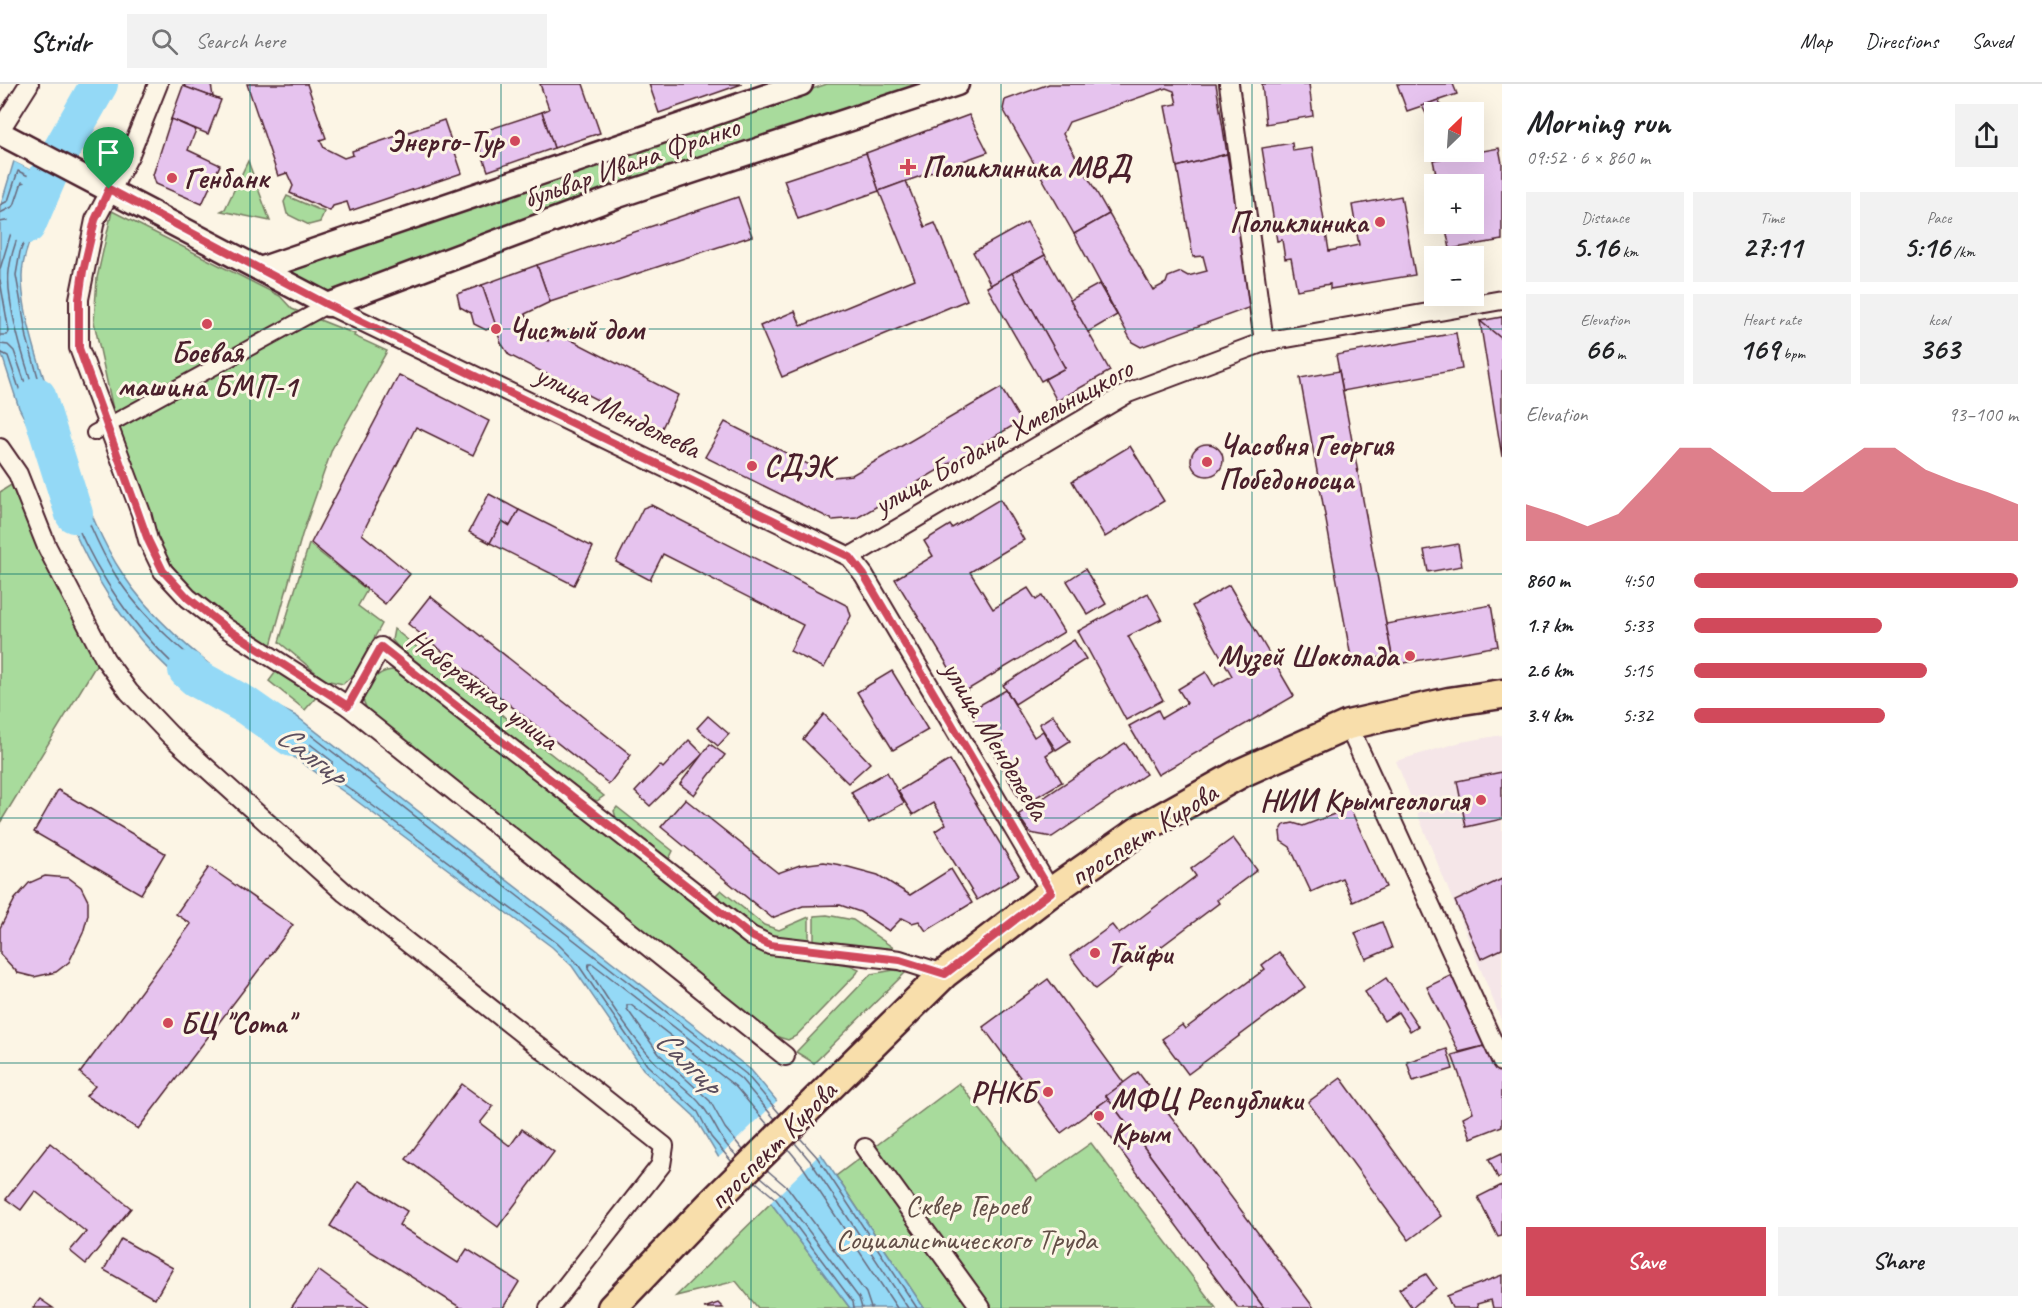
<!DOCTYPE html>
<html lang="en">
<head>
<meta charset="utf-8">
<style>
  :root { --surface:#fff; --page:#f2f2f2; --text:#202124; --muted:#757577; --line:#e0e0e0; --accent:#d1495b }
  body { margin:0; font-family:Caveat,sans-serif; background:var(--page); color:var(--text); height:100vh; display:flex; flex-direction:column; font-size:22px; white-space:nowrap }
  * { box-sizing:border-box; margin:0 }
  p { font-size:20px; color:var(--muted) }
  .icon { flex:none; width:33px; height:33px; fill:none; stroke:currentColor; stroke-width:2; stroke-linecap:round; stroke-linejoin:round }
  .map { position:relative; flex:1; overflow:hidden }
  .side { display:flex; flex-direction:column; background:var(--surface); width:540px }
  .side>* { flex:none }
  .needle { width:39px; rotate:25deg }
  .buttons { position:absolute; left:1424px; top:18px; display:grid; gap:12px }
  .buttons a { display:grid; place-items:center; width:60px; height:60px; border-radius:0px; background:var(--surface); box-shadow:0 6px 24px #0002; font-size:30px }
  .pin { position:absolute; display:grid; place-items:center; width:51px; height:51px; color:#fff; margin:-62px -26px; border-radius:50% 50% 50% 0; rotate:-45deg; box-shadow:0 0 6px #0007 }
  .pin .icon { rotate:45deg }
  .round { display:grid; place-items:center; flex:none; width:63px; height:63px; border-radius:0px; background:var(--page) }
  .overview { display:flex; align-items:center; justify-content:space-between; height:102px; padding:0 24px }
  h1 { font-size:33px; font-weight:600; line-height:45px }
  .stats { display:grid; grid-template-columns:repeat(3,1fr); gap:9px; height:102px; padding:6px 24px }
  .stats div { display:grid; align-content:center; border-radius:0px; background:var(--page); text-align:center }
  .stats b { font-size:30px; font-weight:600 }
  .stats small { font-size:16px; font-weight:400 }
  .stats p { font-size:16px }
  .chart { height:168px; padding:12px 24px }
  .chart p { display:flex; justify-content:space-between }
  .chart svg { width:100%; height:108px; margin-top:6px; fill:var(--accent); opacity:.7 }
  .cta { display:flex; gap:12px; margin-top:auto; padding:12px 24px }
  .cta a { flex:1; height:69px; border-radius:0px; background:var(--accent); color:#fff; font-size:24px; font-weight:600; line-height:69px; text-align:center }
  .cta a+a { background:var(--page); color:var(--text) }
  ul { padding:0 24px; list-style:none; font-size:20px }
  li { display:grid; grid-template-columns:96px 72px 1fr; align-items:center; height:45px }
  li i { height:15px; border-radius:8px; background:var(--accent) }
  header { display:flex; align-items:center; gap:36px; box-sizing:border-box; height:84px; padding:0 30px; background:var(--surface); border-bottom:2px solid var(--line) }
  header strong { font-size:28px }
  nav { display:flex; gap:33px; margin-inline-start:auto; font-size:21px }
  .search { width:420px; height:54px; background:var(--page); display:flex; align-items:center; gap:15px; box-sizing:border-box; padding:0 21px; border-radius:0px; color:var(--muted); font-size:22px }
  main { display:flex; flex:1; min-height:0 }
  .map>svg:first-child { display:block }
  .built { fill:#f5e6e8 }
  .green { fill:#a8db9c; stroke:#797d64; stroke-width:1.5 }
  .water { fill:#94d9f6; stroke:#768fa5; stroke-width:1.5 }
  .pier { fill:#fcf5e5 }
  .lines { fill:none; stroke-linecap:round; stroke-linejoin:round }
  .shore { stroke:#68697c; stroke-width:1.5 }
  .river { stroke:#94d9f6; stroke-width:38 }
  .building { fill:#e6c3ee; stroke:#4a1f2b; stroke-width:1.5 }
  .pedestrian-casing { stroke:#4a1f2b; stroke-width:18 }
  .minor-casing { stroke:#4a1f2b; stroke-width:22 }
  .tertiary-casing { stroke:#4a1f2b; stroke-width:27 }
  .primary-casing { stroke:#4a1f2b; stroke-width:33 }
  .pedestrian { stroke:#fcf5e5; stroke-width:14 }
  .minor { stroke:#fcf5e5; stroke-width:18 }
  .tertiary { stroke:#fcf5e5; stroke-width:22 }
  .primary { stroke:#f8deab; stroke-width:28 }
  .route-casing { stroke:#fff; stroke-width:12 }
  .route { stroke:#d1495b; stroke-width:8 }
  .grid { fill:none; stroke:#0f766e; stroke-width:1.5; stroke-opacity:0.55 }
  .poi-dot { fill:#d1495b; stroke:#fcf5e5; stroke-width:2 }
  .labels { text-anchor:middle; stroke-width:6; stroke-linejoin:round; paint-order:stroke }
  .poi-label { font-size:30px; font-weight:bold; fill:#4a1f2b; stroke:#fcf5e5; text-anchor:start }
  .street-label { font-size:30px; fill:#4a1f2b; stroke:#fcf5e5 }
  .park-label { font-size:30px; fill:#624e47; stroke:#fcf5e5 }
  .water-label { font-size:32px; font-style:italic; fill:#5c4e5e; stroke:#fcf5e5 }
</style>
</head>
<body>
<header>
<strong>Stridr</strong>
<div class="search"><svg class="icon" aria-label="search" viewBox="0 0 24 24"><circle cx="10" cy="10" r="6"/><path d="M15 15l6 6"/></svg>Search here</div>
<nav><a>Map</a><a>Directions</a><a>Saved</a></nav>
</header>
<main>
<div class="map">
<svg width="1502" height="1224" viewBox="0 0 1502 1224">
  <rect width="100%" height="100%" fill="#fcf5e5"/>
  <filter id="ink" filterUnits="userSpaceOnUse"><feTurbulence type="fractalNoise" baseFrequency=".0167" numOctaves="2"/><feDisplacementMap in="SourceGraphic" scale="12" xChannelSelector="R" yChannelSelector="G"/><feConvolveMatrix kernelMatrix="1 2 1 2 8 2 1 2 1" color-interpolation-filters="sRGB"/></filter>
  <g filter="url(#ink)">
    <polygon class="built" points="1502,651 1502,938 1396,677 1461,658"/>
    <g class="green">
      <polygon points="827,0 928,0 619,102 612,73"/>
      <polygon points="605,75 613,104 329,211 282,186"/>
      <polygon points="248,77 270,137 221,127 225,125"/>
      <polygon points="287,112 324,128 320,138 309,141 287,130 284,118"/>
      <polygon points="112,127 280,212 292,225 355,250 354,252 387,267 332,365 302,451 270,565 230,538 182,497 160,463 121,362 94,238 97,194"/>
      <polygon points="11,401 52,493 98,578 0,739 0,408"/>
      <polygon points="309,460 367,506 358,522 382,540 354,590 343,600 325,596 279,558"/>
      <polygon points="394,545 604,712 597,717 590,714 398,563 392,556"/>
      <polygon points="281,581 319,610 305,626 269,597"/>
      <path d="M392,586L408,593L768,869L850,881L859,885L857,889L796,952L788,956L775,952L369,630L363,616C367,599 376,588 392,586Z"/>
      <polygon points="617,723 673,767 669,775 616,734 614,727"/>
      <polygon points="721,806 764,841 779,846 809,833 809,856 775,854 759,846 716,811"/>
      <polygon points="827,831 853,836 895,865 814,857 814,832"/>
      <polygon points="894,886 906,888 814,979 796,968 871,890"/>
      <polygon points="959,999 1037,1097 1091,1059 1216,1224 924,1224 836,1092"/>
      <polygon points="771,1119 850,1224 758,1224 736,1197 676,1212"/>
    </g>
    <g class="water">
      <polygon points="89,0 110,0 82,57 56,43 70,32"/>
      <path d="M14,77L46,93L51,108C41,133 23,163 22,191C21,236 50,312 65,357L41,366L19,324L0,265V124Z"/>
      <path d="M70,375C85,414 99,454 122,489C150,533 196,571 237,602L226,624C135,579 81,478 50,385Z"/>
      <polygon points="258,613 296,632 751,986 821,1070 924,1224 850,1224 771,1119 719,1074 694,1032 643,985 572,882 552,863 350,712 262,651 247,632"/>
    </g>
    <g class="pier">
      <polygon points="15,74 47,90 50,95 11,76"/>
      <polygon points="779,1015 823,1067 768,1121 716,1076"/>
    </g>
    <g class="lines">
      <g class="shore">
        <polyline points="94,0 82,26 70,41 77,47 81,46 104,0"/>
        <polyline points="0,121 8,117 18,87 41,98 44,109 20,168 16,191 27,254 55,354 43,356 25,322 8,272 0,268"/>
        <path d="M0,129L14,122L22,98L35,103L36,108C26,134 12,160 9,187C5,220 27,286 38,318L36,322L32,319L14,267L8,261L0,260"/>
        <polyline points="0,138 11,136 14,139 0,185"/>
        <polyline points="0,196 9,248 7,251 0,251"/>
        <path d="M65,385L68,386C82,422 96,459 116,492C143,535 188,572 228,603L224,614C209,612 196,600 185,591C125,538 81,467 58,390Z"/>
        <polygon points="277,637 289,644 332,677 332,681 327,681 274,643 273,639"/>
        <polyline points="800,1054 817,1073 917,1224"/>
        <polyline points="795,1059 811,1078 908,1224"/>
        <polyline points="743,1066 725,1044 710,1017 659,970 627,925 627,921 631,921 735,1002 768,1041"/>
        <polyline points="789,1066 803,1083 897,1224"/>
        <path d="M737,1072C720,1058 716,1039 703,1023C689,1004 668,993 652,975C628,948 607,915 588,884L589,880H593L741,995L775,1035"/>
        <polyline points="732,1078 711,1053 698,1028 647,981 577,879 557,859 353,707 267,646 255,632 259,622 293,637 746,990 780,1030"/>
        <polyline points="767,1086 788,1104 866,1209 871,1224"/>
        <polyline points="761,1093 781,1110 859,1214 862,1224"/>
        <polyline points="756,1098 776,1115 853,1218 854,1224"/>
      </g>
      <g class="river">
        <polyline points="27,141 52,83 99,0"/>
        <polyline points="37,312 74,430"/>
        <polyline points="187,586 196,594 245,621 292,654"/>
      </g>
    </g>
    <g class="building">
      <polygon points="185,0 211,0 213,13 184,3"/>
      <polygon points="247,0 307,0 326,54 320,56 324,64 344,74 353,71 352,67 444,36 462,89 350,127 347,118 333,122 330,127 290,109 293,102 287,89 278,92"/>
      <polygon points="540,0 583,0 600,49 554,64 542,28 549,25"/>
      <polygon points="649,0 742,0 659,29"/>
      <polygon points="1049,0 1216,0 1227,70 1177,83 1165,22 1177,20 1174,7 1166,4 1069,38 1063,50 1109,130 1074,150 1003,25 1005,16"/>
      <polygon points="1262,0 1309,0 1313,32 1266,40"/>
      <polygon points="1397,0 1453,0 1457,10 1407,27"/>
      <polygon points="183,2 221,16 208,50 171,35"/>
      <polygon points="1438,16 1444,28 1434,28 1434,45 1422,22"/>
      <polygon points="542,28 554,64 488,87 475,50"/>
      <polygon points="969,31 988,68 879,107 866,69"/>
      <polygon points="171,35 196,46 188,66 220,81 202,120 156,100 153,91"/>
      <polygon points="1292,59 1293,67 1312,64 1329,167 1359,161 1352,121 1401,112 1415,191 1330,205 1330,200 1297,206 1291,174 1285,175 1282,156 1277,157 1262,64"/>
      <polygon points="1499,64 1502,79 1502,156 1450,165 1445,140 1473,140 1473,100 1438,100 1433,76"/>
      <polygon points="1446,68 1464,68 1465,71 1449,74"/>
      <polygon points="866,69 879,107 798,135 784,96"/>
      <polygon points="1227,70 1253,214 1248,224 1141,263 1132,258 1074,150 1109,130 1153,206 1166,199 1168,193 1181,188 1188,192 1207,187 1203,172 1193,173 1177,83"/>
      <polygon points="906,97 925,143 935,139 967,216 782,293 760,242 795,227 801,242 915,195 879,107"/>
      <polygon points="738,113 752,152 550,218 537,181"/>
      <polygon points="1027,138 1045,171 991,201 973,168"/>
      <polygon points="1045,171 1110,287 1057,317 1045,295 1065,284 1012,189"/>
      <polygon points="537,181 550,218 525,230 531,248 548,257 554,247 678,311 660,348 509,271 501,259 482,201"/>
      <polygon points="1012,189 1065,284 1041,297 987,203"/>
      <polygon points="1099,200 1117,231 1088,248 1070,216"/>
      <polygon points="482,201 496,242 486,246 474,240 471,229 460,223 457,210"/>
      <polygon points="1502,233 1502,255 1480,237"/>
      <polygon points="1480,237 1502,255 1502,373"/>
      <polygon points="1456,249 1462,285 1343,307 1336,271"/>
      <polygon points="1339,287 1392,571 1352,579 1300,294"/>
      <polygon points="399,291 489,337 473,371 416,343 362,450 410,490 385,520 311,459"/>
      <polygon points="1001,304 1021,337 857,434 833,436 705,373 725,338 833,393 852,391"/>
      <circle cx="1207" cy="376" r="16"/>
      <polygon points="1130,362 1164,417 1105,453 1072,397"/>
      <polygon points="489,410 519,426 510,442 502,437 490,459 469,448"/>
      <polygon points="1000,415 1024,456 970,488 993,525 1028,504 1036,516 1042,512 1064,548 964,608 895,495 933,472 924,457 950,441 952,444"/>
      <polygon points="651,421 848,522 851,532 824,584 790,567 803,541 663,470 650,496 616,478 643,424"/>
      <polygon points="519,426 593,463 574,501 490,459 502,437 510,442"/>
      <polygon points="1458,460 1462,482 1428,488 1424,466"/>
      <polygon points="1085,485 1106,520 1088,531 1067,497"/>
      <polygon points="1229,501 1294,612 1158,691 1129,642 1158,626 1162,634 1187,619 1178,605 1206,588 1214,602 1232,592 1192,522"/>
      <polygon points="1148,509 1162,535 1128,552 1163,616 1126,636 1078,547"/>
      <polygon points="430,512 631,671 609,700 408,540"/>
      <polygon points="1491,521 1498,562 1394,581 1386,540"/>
      <polygon points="1074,556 1086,575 1015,620 1003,601"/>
      <polygon points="892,587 928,646 893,666 857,608"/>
      <polygon points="1006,606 1034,653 1043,647 1054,666 1046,671 1062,698 1023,721 969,627"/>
      <polygon points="824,630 870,679 848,699 803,655"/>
      <polygon points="1053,631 1070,657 1056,666 1039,640"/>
      <polygon points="708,632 729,650 718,662 697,644"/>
      <polygon points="689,656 703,670 650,722 635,708 660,681 663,684"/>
      <polygon points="1125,659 1146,690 1052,753 1030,749 1018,731"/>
      <polygon points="710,660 725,671 694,711 680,700"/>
      <polygon points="950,676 1019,791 977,816 935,747 946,740 933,719 913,731 898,707"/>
      <polygon points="887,688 904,719 869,739 851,708"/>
      <polygon points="1502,688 1502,735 1466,743 1457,697"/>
      <polygon points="58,706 165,769 141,810 34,748"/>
      <polygon points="685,715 778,789 800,781 824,778 841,781 878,791 910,811 951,785 972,819 926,847 919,837 912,839 902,834 889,847 860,828 840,821 803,822 772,834 661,743"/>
      <polygon points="1350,724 1386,803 1353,818 1342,794 1311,808 1290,763 1281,757 1280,748 1284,741 1293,739 1303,742"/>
      <polygon points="1233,754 1257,786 1217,816 1219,819 1138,880 1134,875 1095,905 1070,872 1112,841 1119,850 1196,792 1191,785"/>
      <polygon points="209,783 293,841 138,1045 86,1012 95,1002 80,989 191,840 176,830"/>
      <polygon points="45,792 69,794 81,803 88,817 88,831 83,849 69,878 56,888 34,893 18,889 0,870 0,844 15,815 29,799"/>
      <polygon points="1502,795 1502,865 1481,875 1455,817"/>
      <polygon points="1382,838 1392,864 1366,875 1355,849"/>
      <polygon points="1279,868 1305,903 1188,990 1162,955 1182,941 1185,945 1265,885 1262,881"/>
      <polygon points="1454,890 1488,961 1459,968 1427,903"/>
      <polygon points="1386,894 1418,942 1410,947 1398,928 1384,937 1365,908"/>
      <polygon points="1048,895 1124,999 1106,1012 1108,1015 1061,1049 983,943"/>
      <polygon points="1488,961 1502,989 1502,1042 1471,1054 1463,1033 1473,1028 1452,971"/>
      <polygon points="1447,965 1453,985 1413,997 1407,978"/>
      <polygon points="1138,988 1314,1224 1264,1224 1108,1015 1106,1012"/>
      <polygon points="1341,994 1441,1132 1409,1156 1308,1018"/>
      <polygon points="462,1000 493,1023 480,1039 510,1062 522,1045 554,1068 498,1143 406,1075"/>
      <polygon points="1108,1015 1264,1224 1238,1224 1091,1027"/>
      <polygon points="50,1059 131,1124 86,1180 70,1167 86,1148 35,1107 21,1126 6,1115"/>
      <polygon points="1502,1069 1502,1092 1498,1094 1489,1075"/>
      <polygon points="359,1097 407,1127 399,1141 458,1179 467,1165 519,1198 503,1224 461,1224 330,1142"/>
      <polygon points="1502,1101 1502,1152 1498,1153 1478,1113"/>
      <polygon points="121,1155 173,1184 155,1215 104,1186"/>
      <polygon points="318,1186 370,1224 291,1224"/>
      <polygon points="1426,1190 1436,1204 1412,1224 1399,1205"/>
      <polygon points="1502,1191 1502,1224 1493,1224 1491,1216 1477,1220 1478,1224 1452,1224 1447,1212"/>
      <polygon points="40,1215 53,1224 33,1224"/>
      <polygon points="718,1219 723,1224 704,1224"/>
    </g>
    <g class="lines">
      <g class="pedestrian-casing">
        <polyline id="pedestrian" points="94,349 328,221"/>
      </g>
      <g class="minor-casing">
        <g id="minor">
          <polyline points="158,0 130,70 95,136 79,215 79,264 141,429 148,456 163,487 188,514 226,544 348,622 381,563 751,852 770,861 900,876 944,890"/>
          <polyline points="1229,0 1264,258"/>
          <polyline points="0,46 29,0"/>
          <polyline points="328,221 850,473 864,491 1051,808"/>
          <polyline points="0,364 18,390 47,463 105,575 129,608 170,651 345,809 664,1062 661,1081 549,1224"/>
          <polyline points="850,473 1128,309 1264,258 1502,216"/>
          <polyline points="348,622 785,972"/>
          <polyline points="1348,641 1502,978"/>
          <polyline points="865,1064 981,1224"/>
        </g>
      </g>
      <g class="tertiary-casing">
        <g id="tertiary">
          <polyline points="0,49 328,221 618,112 957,0"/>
          <polyline points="260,185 801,0"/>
        </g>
      </g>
      <g class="primary-casing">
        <polyline id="primary" points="612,1224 712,1119 944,890 1051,808 1143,744 1241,689 1348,641 1449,618 1502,610"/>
      </g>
      <use href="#pedestrian" class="pedestrian"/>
      <use href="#minor" class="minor"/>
      <use href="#tertiary" class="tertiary"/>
      <use href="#primary" class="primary"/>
    </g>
  </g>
  <g class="lines" filter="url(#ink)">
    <g class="route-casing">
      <polygon id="route" points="109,105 328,221 850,473 864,491 1051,808 945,890 900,876 770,861 751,852 381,563 348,622 226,544 188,514 163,487 148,456 79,264 79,215 83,187 95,136"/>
    </g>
    <use href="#route" class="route"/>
  </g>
  <path class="grid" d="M250,0V1224M501,0V1224M751,0V1224M1001,0V1224M1252,0V1224M0,245H1502M0,490H1502M0,734H1502M0,979H1502"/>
  <g class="poi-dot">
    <circle cx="515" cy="57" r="6"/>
    <path d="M905 74h6v6h6v6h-6v6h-6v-6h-6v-6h6z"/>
    <circle cx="172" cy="94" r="6"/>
    <circle cx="1380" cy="138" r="6"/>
    <circle cx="207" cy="240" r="6"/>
    <circle cx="496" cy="245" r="6"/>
    <circle cx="1207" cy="378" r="6"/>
    <circle cx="752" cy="382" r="6"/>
    <circle cx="1410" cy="572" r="6"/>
    <circle cx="1481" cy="716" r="6"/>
    <circle cx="1095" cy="869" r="6"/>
    <circle cx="168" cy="939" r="6"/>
    <circle cx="1048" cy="1008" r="6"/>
    <circle cx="1099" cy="1032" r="6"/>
  </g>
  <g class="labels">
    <g class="poi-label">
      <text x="503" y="67" text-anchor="end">Энерго-Тур</text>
      <text x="922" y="93">Поликлиника МВД</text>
      <text x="184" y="104">Генбанк</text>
      <text x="1368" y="148" text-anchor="end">Поликлиника</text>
      <text x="508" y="255">Чистый дом</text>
      <text x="207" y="278" text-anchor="middle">Боевая<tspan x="207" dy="34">машина БМП-1</tspan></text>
      <text x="1219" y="371">Часовня Георгия<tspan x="1219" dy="34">Победоносца</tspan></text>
      <text x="764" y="392">СДЭК</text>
      <text x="1398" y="582" text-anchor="end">Музей Шоколада</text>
      <text x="1469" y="726" text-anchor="end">НИИ Крымгеология</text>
      <text x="1107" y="879">Тайфи</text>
      <text x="180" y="949">БЦ "Сота"</text>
      <text x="1036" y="1018" text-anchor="end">РНКБ</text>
      <text x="1111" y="1025">МФЦ Республики<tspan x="1111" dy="34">Крым</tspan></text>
    </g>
    <g class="street-label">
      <text transform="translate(631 78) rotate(-19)" y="10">бульвар Ивана Франко</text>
      <text transform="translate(618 327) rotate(26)" y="10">улица Менделеева</text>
      <text transform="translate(1003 352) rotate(-29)" y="10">улица Богдана Хмельницкого</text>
      <text transform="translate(483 605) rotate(37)" y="10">Набережная улица</text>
      <text transform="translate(996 656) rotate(59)" y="10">улица Менделеева</text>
      <text transform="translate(1143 750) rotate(-32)" y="10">проспект Кирова</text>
      <text transform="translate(772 1061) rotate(-45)" y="10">проспект Кирова</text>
    </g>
    <g class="park-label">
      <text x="966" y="1131">Сквер Героев<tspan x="966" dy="34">Социалистического Труда</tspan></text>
    </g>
    <g class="water-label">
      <text transform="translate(312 670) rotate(37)" y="11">Салгир</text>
      <text transform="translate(689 977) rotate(44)" y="11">Салгир</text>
    </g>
  </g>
</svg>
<div class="buttons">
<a><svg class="needle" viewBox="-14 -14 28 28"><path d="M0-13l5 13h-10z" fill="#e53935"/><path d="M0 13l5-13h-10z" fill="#757577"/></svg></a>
<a>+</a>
<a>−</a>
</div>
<div class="pin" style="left:109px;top:105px;background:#1e9e55"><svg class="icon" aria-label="arrive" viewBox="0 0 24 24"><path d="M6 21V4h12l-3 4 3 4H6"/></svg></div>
</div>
<section class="side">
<div class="overview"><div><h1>Morning run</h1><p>09:52 · 6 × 860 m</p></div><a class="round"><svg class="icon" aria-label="share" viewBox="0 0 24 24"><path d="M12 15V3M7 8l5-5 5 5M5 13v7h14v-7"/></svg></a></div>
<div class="stats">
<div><p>Distance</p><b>5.16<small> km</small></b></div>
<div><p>Time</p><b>27:11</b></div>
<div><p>Pace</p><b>5:16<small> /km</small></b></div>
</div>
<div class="stats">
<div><p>Elevation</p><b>66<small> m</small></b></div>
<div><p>Heart rate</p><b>169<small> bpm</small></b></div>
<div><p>kcal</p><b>363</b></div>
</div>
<div class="chart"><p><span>Elevation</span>93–100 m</p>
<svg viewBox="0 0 160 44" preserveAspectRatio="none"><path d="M0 44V29L10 33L20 38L30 33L40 20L50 6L60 6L70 15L80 24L90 24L100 15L110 6L120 6L130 15L140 20L150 24L160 29V44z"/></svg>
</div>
<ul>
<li><b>860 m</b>4:50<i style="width:100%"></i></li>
<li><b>1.7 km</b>5:33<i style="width:58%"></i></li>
<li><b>2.6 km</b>5:15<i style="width:72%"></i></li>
<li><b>3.4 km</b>5:32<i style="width:59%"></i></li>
</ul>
<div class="cta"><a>Save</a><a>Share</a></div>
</section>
</main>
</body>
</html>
